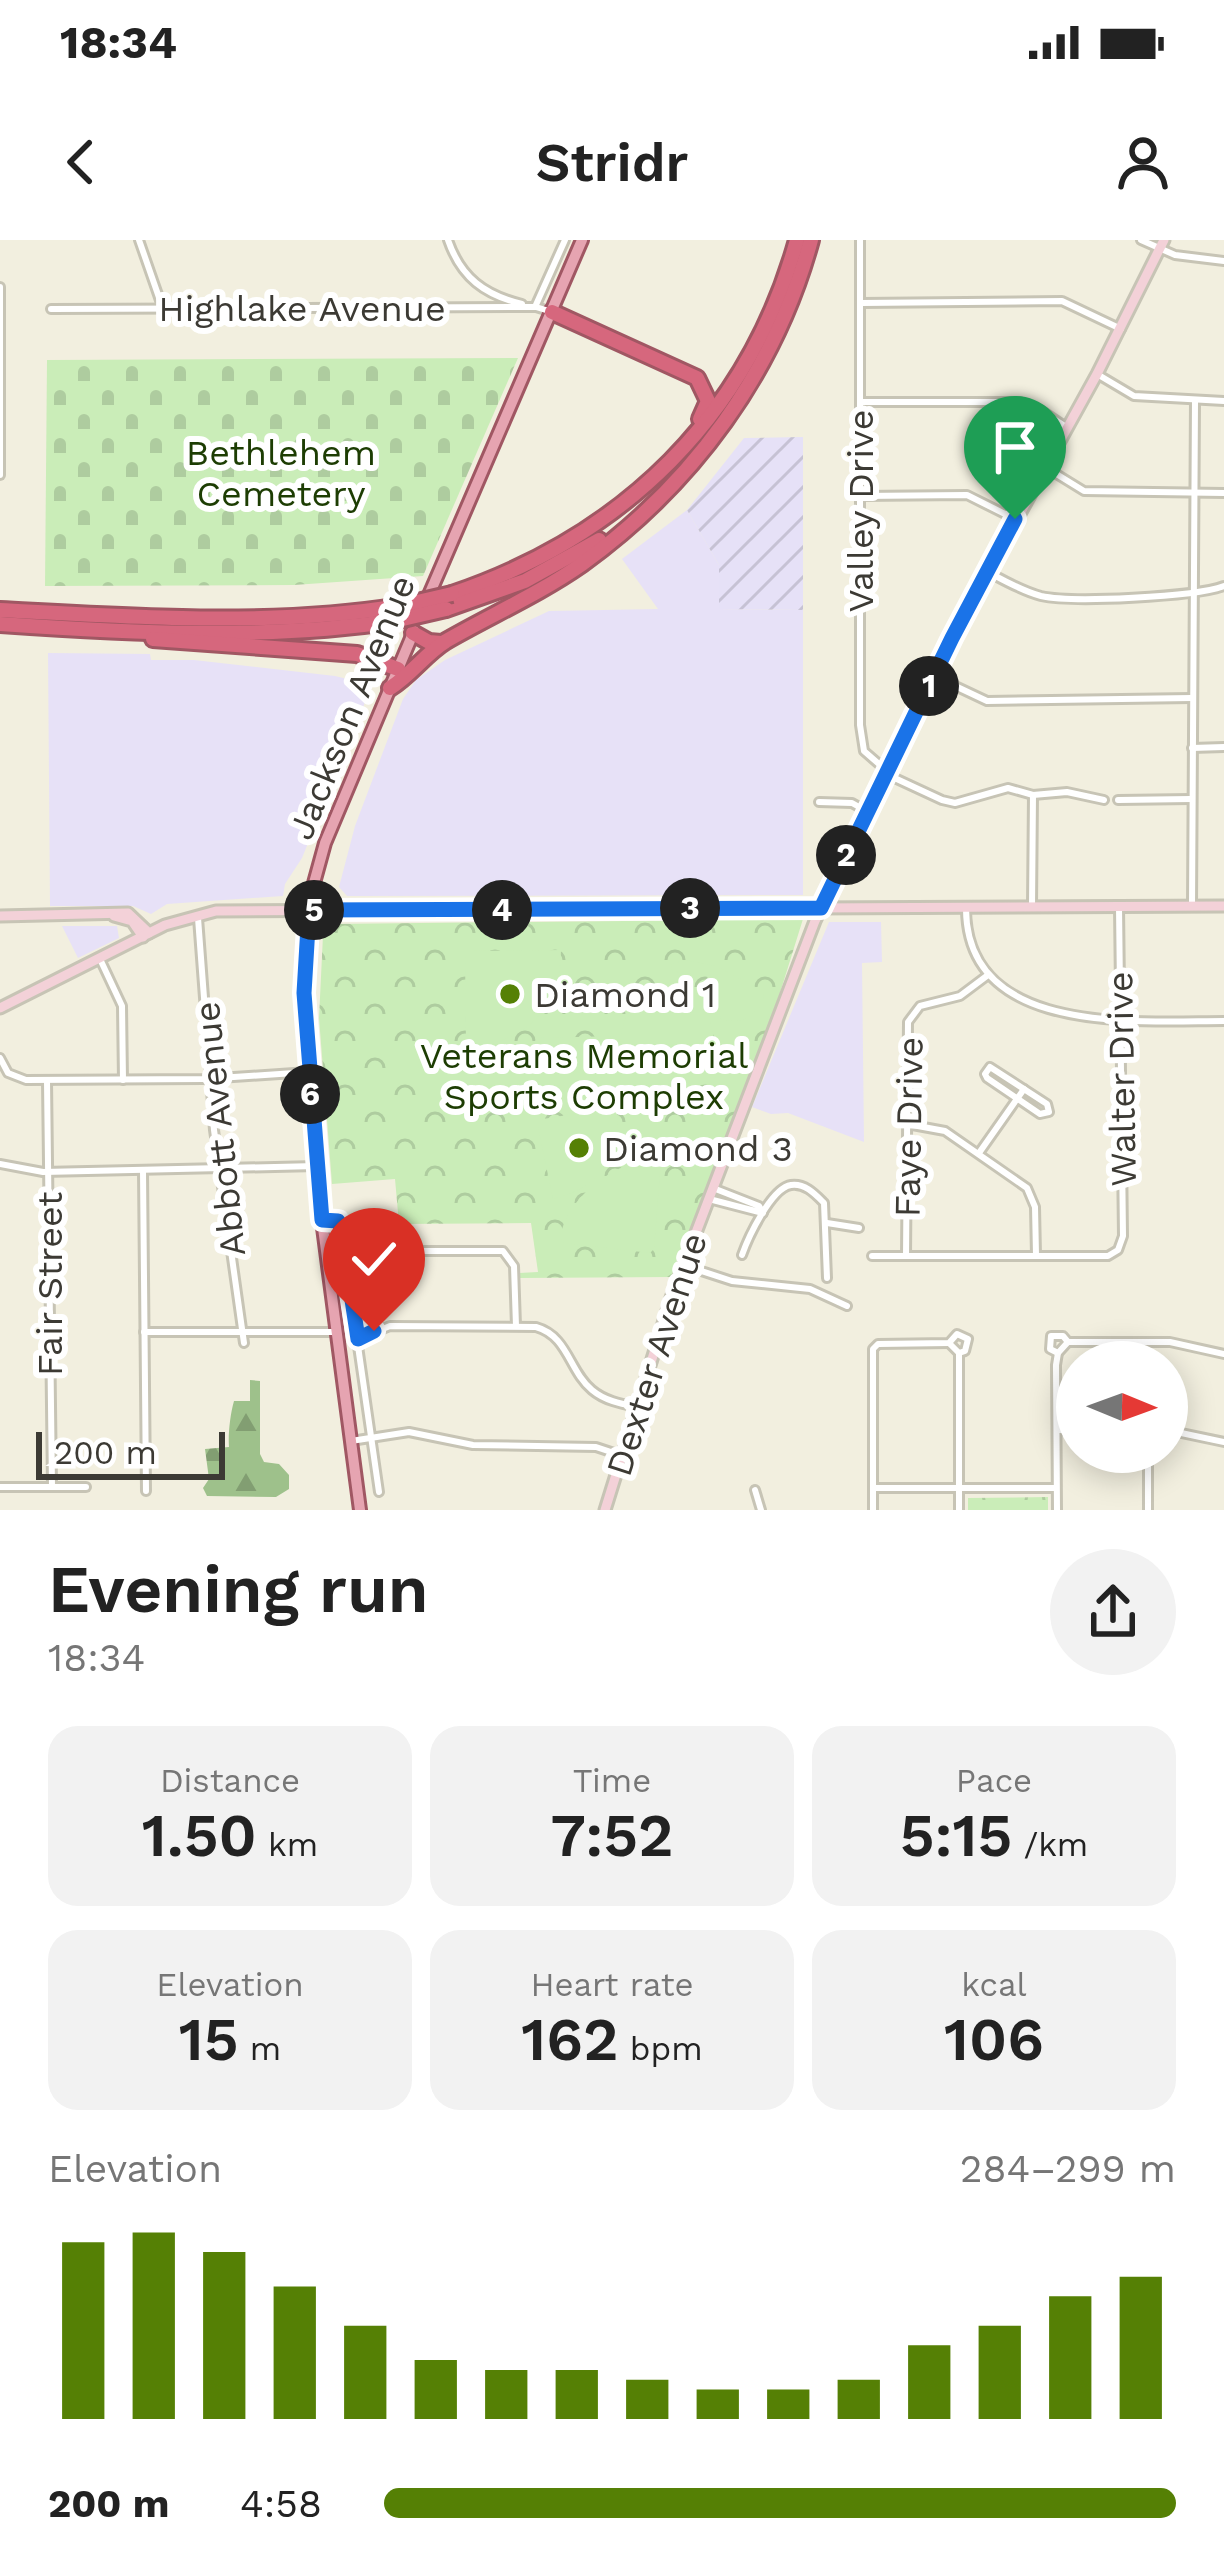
<!DOCTYPE html>
<html lang="en">
<head>
<meta charset="utf-8">
<style>
  :root { --surface:#fff; --page:#f2f2f2; --text:#222; --muted:#767676; --accent:#558005 }
  body { margin:0; font-family:"Work Sans",sans-serif; background:var(--page); color:var(--text); height:100vh; display:flex; flex-direction:column; font-size:45px; white-space:nowrap }
  * { box-sizing:border-box; margin:0 }
  p { font-size:39px; color:var(--muted) }
  .icon { flex:none; width:66px; height:66px; fill:none; stroke:currentColor; stroke-width:2; stroke-linecap:round; stroke-linejoin:round }
  .map { position:relative; height:1270px; overflow:hidden }
  .sheet { display:flex; flex-direction:column; background:var(--surface); flex:1 }
  .sheet>* { flex:none }
  .needle { width:78px; rotate:91deg }
  .fabs { position:absolute; left:1056px; top:1101px; display:grid; gap:24px }
  .fabs a { display:grid; place-items:center; width:132px; height:132px; border-radius:50%; background:var(--surface); box-shadow:0 6px 30px #0003; font-size:60px }
  .scale { position:absolute; left:36px; bottom:30px; width:189px; box-sizing:border-box; padding-left:12px; border:6px solid #3c3a34; border-top:0; font-size:33px; line-height:42px; white-space:nowrap; color:#3c3a34; -webkit-text-stroke:9px #fff; paint-order:stroke }
  .pin { position:absolute; display:grid; place-items:center; width:102px; height:102px; color:#fff; margin:-123px -51px; border-radius:50% 50% 50% 0; rotate:-45deg; box-shadow:0 0 12px #0007 }
  .pin .icon { rotate:45deg }
  .km { position:absolute; width:60px; height:60px; margin:-30px; border-radius:50%; background:#222; color:#fff; font-size:33px; line-height:60px; text-align:center }
  .round { display:grid; place-items:center; flex:none; width:126px; height:126px; border-radius:63px; background:var(--page) }
  .overview { display:flex; align-items:center; justify-content:space-between; height:204px; padding:0 48px }
  h1 { font-size:66px; font-weight:600; line-height:90px }
  .figures { display:grid; grid-template-columns:repeat(3,1fr); gap:18px; height:204px; padding:12px 48px }
  .figures div { display:grid; align-content:center; border-radius:30px; background:var(--page); text-align:center }
  .figures b { font-size:60px; font-weight:600 }
  .figures small { font-size:33px; font-weight:400 }
  .figures p { font-size:33px }
  .chart { height:336px; padding:24px 48px }
  .chart p { display:flex; justify-content:space-between }
  .chart svg { width:100%; height:216px; margin-top:12px; stroke:var(--accent); stroke-width:6 }
  ul { padding:0 48px; list-style:none; font-size:39px }
  li { display:grid; grid-template-columns:192px 144px 1fr; align-items:center; height:90px }
  li i { height:30px; border-radius:15px; background:var(--accent) }
  .status { display:flex; justify-content:space-between; align-items:center; height:84px; padding:0 60px; background:var(--surface); direction:ltr }
  .status svg { height:33px; fill:currentColor }
  header { display:flex; justify-content:space-between; align-items:center; height:156px; padding:0 48px; background:var(--surface); font-size:54px; font-weight:600 }
  .map>svg:first-child { display:block }
  .commercial { fill:#e7e1f7 }
  .industrial { fill:url(#industrial-furrows) }
  .forest { fill:url(#forest-firs) }
  .cemetery { fill:url(#cemetery-stones) }
  .park { fill:url(#park-crowns) }
  .pitch { fill:#caedb8 }
  .lines { fill:none; stroke-linecap:round; stroke-linejoin:round }
  .street-casing { stroke:#c7c4b5; stroke-width:12 }
  .secondary-casing { stroke:#c7c4b5; stroke-width:15 }
  .primary-casing { stroke:#a05763; stroke-width:16 }
  .highway-casing { stroke:#a05763; stroke-width:20 }
  .street { stroke:#fff; stroke-width:6 }
  .secondary { stroke:#f3d1d8; stroke-width:9 }
  .primary { stroke:#e6a4b1; stroke-width:10 }
  .highway { stroke:#d6677d; stroke-width:14 }
  .highway-bridge-casing { stroke:#a05763; stroke-width:20; stroke-linecap:butt }
  .highway-bridge { stroke:#d6677d; stroke-width:14 }
  .route-casing { stroke:#fff; stroke-width:24 }
  .route { stroke:#1a73e8; stroke-width:15 }
  .poi-dot { fill:#558005; stroke:#fff; stroke-width:4.5 }
  .labels { text-anchor:middle; stroke-width:12; stroke-linejoin:round; paint-order:stroke }
  .street-label { font-size:36px; fill:#3c3a34; stroke:#fff }
  .park-label { font-size:36px; fill:#1d3d03; stroke:#fff }
  .poi-label { font-size:36px; fill:#3c3a34; stroke:#fff; text-anchor:start }
</style>
</head>
<body>
<div class="status"><b>18:34</b><svg viewBox="0 0 49 12"><path d="M0 12V9h3v3zM5 12V6h3v6zM10 12V3h3v9zM15 12V0h3v12zM26 1h20v11H26zM47 4h2v5h-2z"/></svg></div>
<header><svg class="icon" aria-label="back" viewBox="0 0 24 24"><path d="M15 5l-7 7 7 7"/></svg>Stridr<svg class="icon" aria-label="person" viewBox="0 0 24 24"><circle cx="12" cy="8" r="4"/><path d="M4 21q1-7 8-7t8 7"/></svg></header>
<div class="map">
<svg width="1224" height="1270" viewBox="0 0 1224 1270">
  <defs>
    <pattern id="industrial-furrows" width="10" height="10" patternUnits="userSpaceOnUse" patternTransform="scale(3)"><rect width="10" height="10" fill="#e6e1f7"/><path d="M-1 1l2-2M0 10L10 0M9 11l2-2" fill="none" stroke="#c6c2d4"/></pattern>
    <pattern id="forest-firs" width="22" height="20" patternUnits="userSpaceOnUse" patternTransform="scale(3)"><rect width="22" height="20" fill="#9ec18b"/><path d="M5 1l3.5 6h-7zM16 11l3.5 6h-7z" fill="#829e72"/></pattern>
    <pattern id="cemetery-stones" width="16" height="16" patternUnits="userSpaceOnUse" patternTransform="scale(3)"><rect width="16" height="16" fill="#caedb8"/><path d="M2 7V4a2 2 0 0 1 4 0v3zM10 15v-3a2 2 0 0 1 4 0v3z" fill="#aecc9f"/></pattern>
    <pattern id="park-crowns" width="20" height="18" patternUnits="userSpaceOnUse" patternTransform="scale(3)"><rect width="20" height="18" fill="#caedb8"/><path d="M2 6a3 3 0 1 1 6 0M12 15a3 3 0 1 1 6 0" fill="none" stroke="#aecc9f"/></pattern>
  </defs>
  <rect width="100%" height="100%" fill="#f2efdf"/>
  <g class="commercial">
    <polygon points="687,270 719,325 719,369 803,370 803,655 347,656 339,647 355,586 403,459 416,440 445,420 549,371 658,369 622,319"/>
    <polygon points="48,413 150,414 151,420 194,420 335,436 372,445 302,618 285,644 283,656 167,664 151,674 133,666 50,666"/>
    <polygon points="829,682 881,682 882,722 862,723 864,902 788,873 771,874 752,867"/>
    <polygon points="62,686 117,686 119,698 78,718"/>
  </g>
  <polygon class="industrial" points="803,197 803,370 719,369 719,325 687,270 744,198"/>
  <path class="forest" d="M250,1140L260,1141V1214L264,1222L279,1224L289,1235V1249L276,1257L207,1256L203,1248L209,1239L205,1209L229,1207C228,1195 230,1175 234,1161H250Z"/>
  <polygon class="cemetery" points="518,118 423,336 294,345 45,346 47,120"/>
  <g class="park">
    <polygon points="803,679 770,785 673,1037 519,1038 519,1033 538,1032 531,983 399,984 395,939 332,944 319,778 323,695 331,684"/>
    <polygon points="1048,1257 1048,1270 968,1270 968,1258"/>
  </g>
  <g class="pitch">
    <path d="M561,710C561,770 524,803 466,808L465,715L469,711Z"/>
    <path d="M685,720L716,726L763,751L764,762C749,779 744,784 721,779L706,733L684,734L671,730L672,724Z"/>
    <path d="M702,751C709,779 722,814 714,842L677,849L621,852C621,818 610,767 655,753C669,749 687,752 702,751Z"/>
    <path d="M614,796C608,842 587,871 538,875L534,802L538,798Z"/>
    <path d="M616,867C625,914 598,949 553,959L538,887L543,879Z"/>
    <path d="M649,919L661,920L654,1009L650,1013L564,1003L560,997C567,958 611,925 649,919Z"/>
  </g>
  <g class="lines">
    <g class="street-casing">
      <g id="street">
        <polyline points="139,0 163,69"/>
        <path d="M448,0C461,38 485,55 522,64"/>
        <polyline points="860,0 860,485 864,511 887,531"/>
        <polyline points="1141,0 1175,15 1224,21"/>
        <polyline points="0,47 0,235"/>
        <polyline points="861,63 1062,61 1121,89"/>
        <polyline points="535,67 565,0"/>
        <polyline points="51,69 536,67 549,71"/>
        <polyline points="1097,134 1134,156 1224,161"/>
        <polyline points="860,162 1020,162 1042,171 1066,187"/>
        <polyline points="1045,227 1084,251 1224,253"/>
        <polyline points="860,256 967,255 1015,279"/>
        <path d="M988,332C1005,341 1022,351 1041,356C1072,363 1194,357 1224,346"/>
        <polyline points="934,436 987,461 1192,458"/>
        <polyline points="1192,508 1224,507"/>
        <polyline points="886,534 942,560 955,563 1008,548 1033,555 1067,552 1104,560"/>
        <polyline points="1118,560 1191,559"/>
        <polyline points="819,562 852,563 868,572"/>
        <polyline points="1032,666 1033,555"/>
        <polyline points="1192,666 1195,161"/>
        <path d="M966,669C967,796 1136,781 1224,781"/>
        <polyline points="198,678 214,890 244,1103"/>
        <polyline points="100,719 122,766 123,840"/>
        <polyline points="0,818 8,833 26,840 204,839 309,832"/>
        <polygon points="990,827 1047,864 1049,872 1040,874 987,838 985,834"/>
        <polyline points="47,841 52,1246"/>
        <polyline points="907,884 945,891 1027,948 1035,967 1036,1015"/>
        <polyline points="979,913 1024,849"/>
        <polyline points="0,924 43,932 317,926"/>
        <polyline points="143,931 146,1251"/>
        <polyline points="709,959 763,973 759,966 713,948"/>
        <polyline points="323,980 338,981 341,988 379,1252"/>
        <polyline points="827,983 859,988"/>
        <polyline points="328,1011 503,1011 514,1026 516,1086"/>
        <path d="M742,1015C748,998 771,948 791,945C805,943 815,954 824,963L827,1038"/>
        <polyline points="872,1016 1108,1016 1118,1010 1123,996 1119,667"/>
        <polyline points="906,1016 908,782 920,766 960,756 988,735"/>
        <polyline points="683,1025 732,1041 810,1049 847,1066"/>
        <polyline points="144,1092 337,1092"/>
        <path d="M358,1099L390,1086L536,1087C568,1096 569,1131 592,1150C605,1161 622,1164 637,1167"/>
        <polyline points="950,1104 959,1113 959,1270"/>
        <polyline points="1058,1113 1050,1109 1051,1096 1063,1096 1068,1102"/>
        <polyline points="1057,1190 1077,1190"/>
        <polyline points="1167,1190 1224,1202"/>
        <polyline points="351,1201 409,1192 473,1205 596,1207 620,1215"/>
        <polyline points="0,1247 86,1247"/>
        <polyline points="873,1248 1056,1248"/>
        <polyline points="755,1250 761,1270"/>
        <polyline points="873,1270 873,1109 878,1104 949,1103 957,1094 968,1099 965,1111 959,1113"/>
        <polyline points="1057,1270 1056,1125 1058,1113 1068,1102 1170,1102 1224,1114"/>
        <polyline points="1148,1270 1148,1212"/>
      </g>
    </g>
    <g class="secondary-casing">
      <g id="secondary">
        <polyline points="0,676 128,673 149,693"/>
        <polyline points="114,676 132,681 143,697"/>
        <polyline points="0,768 165,685 216,671 1224,666"/>
        <polyline points="605,1270 671,1058 815,681 952,397 1097,134 1164,0"/>
      </g>
    </g>
    <g class="primary-casing">
      <g id="primary">
        <polyline points="426,362 582,0"/>
        <polyline points="360,1270 322,980 308,819 305,711 314,643 325,603 414,391"/>
      </g>
    </g>
    <g class="highway-casing">
      <g id="highway">
        <polyline points="552,72 697,138 708,161 700,179"/>
        <path d="M452,354C623,296 748,176 797,0"/>
        <polyline points="446,369 525,341 599,300"/>
        <path d="M0,370C132,377 269,387 400,366"/>
        <path d="M0,384C130,393 265,400 394,381"/>
        <polyline points="413,393 429,402 441,403"/>
        <polyline points="153,399 357,414 398,429"/>
        <path d="M390,448C411,435 425,414 446,401C491,375 539,354 582,324C693,244 775,132 811,0"/>
      </g>
    </g>
    <use href="#street" class="street"/>
    <use href="#secondary" class="secondary"/>
    <use href="#primary" class="primary"/>
    <use href="#highway" class="highway"/>
    <g class="highway-bridge-casing">
      <g id="highway-bridge">
        <polyline points="400,366 452,354"/>
        <polyline points="394,381 446,369"/>
      </g>
    </g>
    <use href="#highway-bridge" class="highway-bridge"/>
  </g>
  <g class="lines">
    <g class="route-casing">
      <polyline id="route" points="374,1091 358,1099 341,988 338,981 322,980 304,753 309,670 821,668 952,398 1015,279"/>
    </g>
    <use href="#route" class="route"/>
  </g>
  <g class="poi-dot">
    <circle cx="510" cy="754" r="12"/>
    <circle cx="579" cy="908" r="12"/>
  </g>
  <g class="labels">
    <g class="street-label">
      <text x="302" y="81">Highlake Avenue</text>
      <text transform="translate(860 271) rotate(-90)" y="13">Valley Drive</text>
      <text transform="translate(351 467) rotate(-68)" y="13">Jackson Avenue</text>
      <text transform="translate(1121 839) rotate(-91)" y="13">Walter Drive</text>
      <text transform="translate(908 887) rotate(-89)" y="13">Faye Drive</text>
      <text transform="translate(219 889) rotate(-96)" y="13">Abbott Avenue</text>
      <text transform="translate(49 1044) rotate(-90)" y="13">Fair Street</text>
      <text transform="translate(656 1114) rotate(-72)" y="13">Dexter Avenue</text>
    </g>
    <g class="park-label">
      <text x="281" y="225">Bethlehem<tspan x="281" dy="41">Cemetery</tspan></text>
      <text x="584" y="828">Veterans Memorial<tspan x="584" dy="41">Sports Complex</tspan></text>
    </g>
    <g class="poi-label">
      <text x="534" y="767">Diamond 1</text>
      <text x="603" y="921">Diamond 3</text>
    </g>
  </g>
</svg>
<div class="fabs">
<a><svg class="needle" viewBox="-14 -14 28 28"><path d="M0-13l5 13h-10z" fill="#e53935"/><path d="M0 13l5-13h-10z" fill="#767676"/></svg></a>
</div>
<div class="scale">200 m</div>
<div class="pin" style="left:1015px;top:279px;background:#1e9e55"><svg class="icon" aria-label="arrive" viewBox="0 0 24 24"><path d="M6 21V4h12l-3 4 3 4H6"/></svg></div>
<div class="pin" style="left:374px;top:1091px;background:#d93025"><svg class="icon" aria-label="check" viewBox="0 0 24 24"><path d="M5 12l5 5 9-10"/></svg></div>
<b class="km" style="left:929px;top:446px">1</b>
<b class="km" style="left:846px;top:615px">2</b>
<b class="km" style="left:690px;top:668px">3</b>
<b class="km" style="left:502px;top:670px">4</b>
<b class="km" style="left:314px;top:670px">5</b>
<b class="km" style="left:310px;top:854px">6</b>
</div>
<section class="sheet">
<div class="overview"><div><h1>Evening run</h1><p>18:34</p></div><a class="round"><svg class="icon" aria-label="share" viewBox="0 0 24 24"><path d="M12 15V3M7 8l5-5 5 5M5 13v7h14v-7"/></svg></a></div>
<div class="figures">
<div><p>Distance</p><b>1.50<small> km</small></b></div>
<div><p>Time</p><b>7:52</b></div>
<div><p>Pace</p><b>5:15<small> /km</small></b></div>
</div>
<div class="figures">
<div><p>Elevation</p><b>15<small> m</small></b></div>
<div><p>Heart rate</p><b>162<small> bpm</small></b></div>
<div><p>kcal</p><b>106</b></div>
</div>
<div class="chart"><p><span>Elevation</span>284–299 m</p>
<svg viewBox="0 0 160 44" preserveAspectRatio="none"><path d="M5 44V8M15 44V6M25 44V10M35 44V17M45 44V25M55 44V32M65 44V34M75 44V34M85 44V36M95 44V38M105 44V38M115 44V36M125 44V29M135 44V25M145 44V19M155 44V15"/></svg>
</div>
<ul>
<li><b>200 m</b>4:58<i style="width:100%"></i></li>
</ul>
</section>
</body>
</html>
